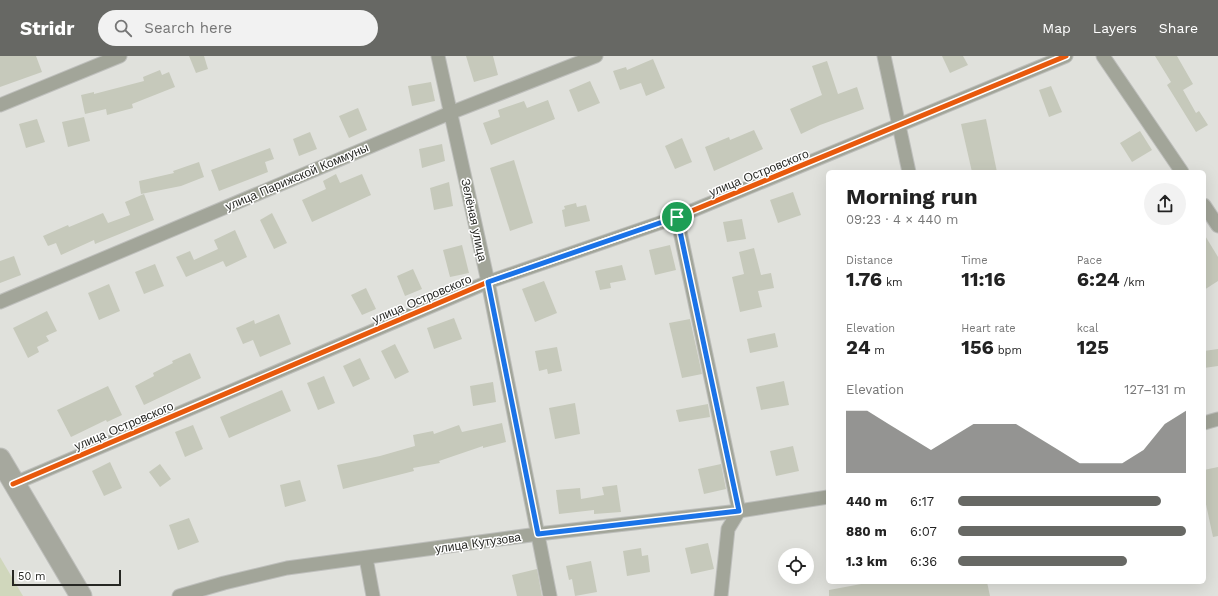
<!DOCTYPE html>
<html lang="en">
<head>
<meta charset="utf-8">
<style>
  :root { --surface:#fff; --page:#f2f2f2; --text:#222; --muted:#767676; --accent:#676864 }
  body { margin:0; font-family:"Work Sans",sans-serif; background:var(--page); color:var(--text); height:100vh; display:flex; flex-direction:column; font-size:15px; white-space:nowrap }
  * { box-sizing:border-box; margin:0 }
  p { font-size:13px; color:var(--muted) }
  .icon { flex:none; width:22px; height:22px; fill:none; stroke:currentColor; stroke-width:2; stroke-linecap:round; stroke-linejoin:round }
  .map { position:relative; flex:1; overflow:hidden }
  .panel { position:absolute; left:826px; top:114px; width:380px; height:414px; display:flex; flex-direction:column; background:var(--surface); border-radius:6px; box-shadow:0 4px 16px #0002 }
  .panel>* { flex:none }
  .buttons { position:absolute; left:778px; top:492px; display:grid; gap:8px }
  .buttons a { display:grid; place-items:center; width:36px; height:36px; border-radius:50%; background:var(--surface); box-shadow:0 4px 16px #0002; font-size:20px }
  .scale { position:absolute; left:12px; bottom:10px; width:109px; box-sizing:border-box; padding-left:4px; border:2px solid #262723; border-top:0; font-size:11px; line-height:14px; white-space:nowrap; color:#262723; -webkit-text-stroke:3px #fff; paint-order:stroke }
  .pin { position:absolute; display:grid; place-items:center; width:34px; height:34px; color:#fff; margin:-17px; border:2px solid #fff; border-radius:50%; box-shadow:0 1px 4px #0007 }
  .round { display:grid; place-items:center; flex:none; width:42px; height:42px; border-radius:21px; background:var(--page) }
  .summary { display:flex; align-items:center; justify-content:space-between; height:68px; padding:0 20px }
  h1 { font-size:22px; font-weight:700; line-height:30px }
  .stats { display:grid; grid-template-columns:repeat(3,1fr); gap:6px; height:68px; padding:4px 20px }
  .stats div { display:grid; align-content:center }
  .stats b { font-size:20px; font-weight:700 }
  .stats small { font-size:11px; font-weight:400 }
  .stats p { font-size:11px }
  .chart { height:112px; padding:8px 20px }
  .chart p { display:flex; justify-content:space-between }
  .chart svg { width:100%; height:72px; margin-top:4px; fill:var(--accent); opacity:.7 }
  ul { padding:0 20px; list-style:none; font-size:13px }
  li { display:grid; grid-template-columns:64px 48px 1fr; align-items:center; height:30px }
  li i { height:10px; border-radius:5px; background:var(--accent) }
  header { display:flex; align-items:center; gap:24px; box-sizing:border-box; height:56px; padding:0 20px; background:var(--accent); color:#fff }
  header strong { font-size:19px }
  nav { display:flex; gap:22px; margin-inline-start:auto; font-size:14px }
  .search { width:280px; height:36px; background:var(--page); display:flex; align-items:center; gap:10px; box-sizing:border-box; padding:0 14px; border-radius:22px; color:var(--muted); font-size:15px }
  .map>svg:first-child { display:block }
  .green { fill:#d0d7bc }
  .building { fill:#c6c9bb }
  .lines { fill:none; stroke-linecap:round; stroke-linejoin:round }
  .street-casing { stroke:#bebfbc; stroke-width:15 }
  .primary-casing { stroke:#bebfbc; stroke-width:23 }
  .street { stroke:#a2a599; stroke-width:13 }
  .primary { stroke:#a6a89e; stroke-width:21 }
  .cycleway-casing { stroke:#fff; stroke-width:8 }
  .cycleway { stroke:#e8590c; stroke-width:5 }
  .route-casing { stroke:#fff; stroke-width:8 }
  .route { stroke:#1a73e8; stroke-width:5 }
  .labels { text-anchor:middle; stroke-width:3; stroke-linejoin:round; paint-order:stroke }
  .street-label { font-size:12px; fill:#262723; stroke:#fff }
</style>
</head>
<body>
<header>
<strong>Stridr</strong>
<div class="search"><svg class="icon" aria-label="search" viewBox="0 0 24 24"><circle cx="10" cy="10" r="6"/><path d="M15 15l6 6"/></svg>Search here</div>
<nav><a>Map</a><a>Layers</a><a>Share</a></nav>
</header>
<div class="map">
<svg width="1218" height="540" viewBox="0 0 1218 540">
  <rect width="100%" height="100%" fill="#e0e1dc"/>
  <polygon class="green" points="0,501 23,540 0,540"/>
  <g class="building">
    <polygon points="0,0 36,0 42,16 0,31"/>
    <polygon points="189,0 204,0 208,13 196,17"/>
    <polygon points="466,0 493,0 498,19 474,26"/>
    <polygon points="942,0 963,0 968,9 950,17"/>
    <polygon points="1155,0 1177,0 1193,28 1183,34 1196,57 1199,55 1208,69 1196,76 1167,29 1171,26"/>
    <polygon points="653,3 665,32 646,40 641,27 620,34 613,15 626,11 627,14"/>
    <polygon points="827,5 838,38 857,31 864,53 820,69 801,78 790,53 822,39 812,10"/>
    <polygon points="160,14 162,19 169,16 175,31 132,48 133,52 107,59 106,53 85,58 81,39 94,36 94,38 144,25 143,21"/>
    <polygon points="590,25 600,47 578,56 569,34"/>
    <polygon points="431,26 435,45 412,50 408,30"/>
    <polygon points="1051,30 1062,56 1049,61 1039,34"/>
    <polygon points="548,44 555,63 491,89 483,67 500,61 498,54 524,45 527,52"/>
    <polygon points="358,52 367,74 349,82 339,60"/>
    <polygon points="84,61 90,85 68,91 62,66"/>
    <polygon points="37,63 45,86 26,92 19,68"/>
    <polygon points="986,63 997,116 972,116 961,68"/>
    <polygon points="754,74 763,93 714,115 705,91 729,81 730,84"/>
    <polygon points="1140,75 1152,94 1132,106 1120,87"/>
    <polygon points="310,76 317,93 299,100 293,83"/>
    <polygon points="682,82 692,106 675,113 665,90"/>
    <polygon points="442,88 445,105 422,112 419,93"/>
    <polygon points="270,92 274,103 265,106 268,116 219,135 211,114"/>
    <polygon points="514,104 533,167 510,175 490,112"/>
    <polygon points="199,106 204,121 181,130 141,138 139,125 174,117 173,115"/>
    <polygon points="336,118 340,127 362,118 371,139 312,166 302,144 326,133 323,125"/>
    <polygon points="449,126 453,150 434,154 430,132"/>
    <polygon points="793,136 801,159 778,167 770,144"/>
    <polygon points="144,138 154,164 95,188 94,184 61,199 56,187 48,190 43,180 68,169 69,171 103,157 108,167 130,159 125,146"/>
    <polygon points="576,147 577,151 586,149 590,165 565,171 562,154 565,153 564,150"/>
    <polygon points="272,157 287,187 274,193 260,164"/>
    <polygon points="742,163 746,183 727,186 723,166"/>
    <polygon points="235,174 247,201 226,211 223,205 186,221 176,201 190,195 194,204 218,193 214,184"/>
    <polygon points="1204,178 1218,201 1218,225 1204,234"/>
    <polygon points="462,189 469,217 450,221 443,194"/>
    <polygon points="670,189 676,214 655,219 649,194"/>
    <polygon points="754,192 761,219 771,217 774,232 758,235 762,251 740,256 732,221 744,218 739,196"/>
    <polygon points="14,200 21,219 0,227 0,205"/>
    <polygon points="155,208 164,230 144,238 135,216"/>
    <polygon points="622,209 626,224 610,227 611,232 600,234 595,215"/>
    <polygon points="413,213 422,233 405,240 397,220"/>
    <polygon points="544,225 557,257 535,266 522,233"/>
    <polygon points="109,228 120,255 99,264 88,237"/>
    <polygon points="366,232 376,253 362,259 351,239"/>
    <polygon points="47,255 57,275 46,280 49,285 37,291 39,296 28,302 13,272"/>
    <polygon points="279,258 291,288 260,301 253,284 243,288 236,272 254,264 255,268"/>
    <polygon points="454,262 462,283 434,293 427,272"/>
    <polygon points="690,263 702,318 682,322 669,267"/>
    <polygon points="775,277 778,291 750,297 747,283"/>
    <polygon points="395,288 409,316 395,323 381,295"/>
    <polygon points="557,291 562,315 548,318 547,313 539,315 535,295"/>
    <polygon points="1218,293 1218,310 1204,312 1204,295"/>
    <polygon points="190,297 201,322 144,349 135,330 154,320 153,317 173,307 172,305"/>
    <polygon points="360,302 370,323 353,331 343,310"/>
    <polygon points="324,320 335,347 318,354 307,327"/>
    <polygon points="784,325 789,349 761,354 756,331"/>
    <polygon points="493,326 496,346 473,350 470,330"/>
    <polygon points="108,330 122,359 107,366 106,364 71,381 57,354"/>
    <polygon points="282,334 291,355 229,382 220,361"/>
    <polygon points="575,347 580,378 555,383 549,352"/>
    <polygon points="708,348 710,361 679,366 676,354"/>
    <polygon points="502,367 506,386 483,392 483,390 439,405 440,407 413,412 414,415 343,433 337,409 380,400 415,390 413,379 433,375 434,378 459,369 462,376"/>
    <polygon points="193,369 203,393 185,401 175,376"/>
    <polygon points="793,390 799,415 776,420 770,395"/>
    <polygon points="110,406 122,432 104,440 92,415"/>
    <polygon points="160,408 171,423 160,431 149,416"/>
    <polygon points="721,408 726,433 704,438 698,413"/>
    <polygon points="1218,411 1218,480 1213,481 1204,439 1204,414"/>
    <polygon points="300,424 306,445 285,451 280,429"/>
    <polygon points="617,429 621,456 594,458 594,454 559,458 556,434 580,432 581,443 604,439 602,431"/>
    <polygon points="189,462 199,486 178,494 169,469"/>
    <polygon points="708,487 714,513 691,518 685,492"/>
    <polygon points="641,492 642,500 648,499 650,516 627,520 623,495"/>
    <polygon points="591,505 597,536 575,540 572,523 569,524 566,510"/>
    <polygon points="537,513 542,540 517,540 512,519"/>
    <polygon points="872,526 987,526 990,540 829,540 829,534"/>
  </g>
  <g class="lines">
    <g class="street-casing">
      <g id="street">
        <polyline points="438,0 488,226 550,540"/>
        <polyline points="884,0 909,116"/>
        <polyline points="1103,0 1182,116"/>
        <polyline points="0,49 120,0"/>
        <polyline points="1204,149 1218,170"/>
        <polyline points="677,161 739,455 728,473 721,540"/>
        <polyline points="0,246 450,57 596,0"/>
        <polyline points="1204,367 1218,363"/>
        <polyline points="13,428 488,226 677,161 1066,0"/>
        <polyline points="366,502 373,540"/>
        <polyline points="179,540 224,527 287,512 538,478 739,455 828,441"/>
      </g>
    </g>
    <g class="primary-casing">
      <polyline id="primary" points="0,403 81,540"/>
    </g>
    <use href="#street" class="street"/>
    <use href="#primary" class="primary"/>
    <g class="cycleway-casing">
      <polyline id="cycleway" points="13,428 488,226 677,161 1066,0"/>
    </g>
    <use href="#cycleway" class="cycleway"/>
  </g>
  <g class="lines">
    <g class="route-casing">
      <polygon id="route" points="677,161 739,455 538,478 488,226"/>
    </g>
    <use href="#route" class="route"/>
  </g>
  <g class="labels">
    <g class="street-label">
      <text transform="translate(759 117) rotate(-22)" y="4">улица Островского</text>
      <text transform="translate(297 121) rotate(-23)" y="4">улица Парижской Коммуны</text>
      <text transform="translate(474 164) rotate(78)" y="4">Зелёная улица</text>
      <text transform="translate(422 243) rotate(-23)" y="4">улица Островского</text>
      <text transform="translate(124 370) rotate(-23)" y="4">улица Островского</text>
      <text transform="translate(478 487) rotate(-8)" y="4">улица Кутузова</text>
    </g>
  </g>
</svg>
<div class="buttons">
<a><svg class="icon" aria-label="locate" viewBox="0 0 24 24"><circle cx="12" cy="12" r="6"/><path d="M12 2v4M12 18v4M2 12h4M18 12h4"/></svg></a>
</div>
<div class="scale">50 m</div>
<div class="pin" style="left:677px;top:161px;background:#1e9e55"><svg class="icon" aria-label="arrive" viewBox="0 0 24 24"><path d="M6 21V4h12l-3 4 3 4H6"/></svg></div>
<section class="panel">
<div class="summary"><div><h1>Morning run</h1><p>09:23 · 4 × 440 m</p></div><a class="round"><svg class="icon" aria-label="share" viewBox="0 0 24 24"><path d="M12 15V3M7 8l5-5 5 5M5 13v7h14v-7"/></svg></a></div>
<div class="stats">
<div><p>Distance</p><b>1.76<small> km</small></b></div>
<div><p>Time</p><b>11:16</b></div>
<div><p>Pace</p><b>6:24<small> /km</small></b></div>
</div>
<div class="stats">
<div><p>Elevation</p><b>24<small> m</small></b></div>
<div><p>Heart rate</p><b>156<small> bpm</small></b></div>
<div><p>kcal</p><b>125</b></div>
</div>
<div class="chart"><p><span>Elevation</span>127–131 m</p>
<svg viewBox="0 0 160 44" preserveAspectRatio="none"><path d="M0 44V6L10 6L20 14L30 22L40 30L50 22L60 14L70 14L80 14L90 22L100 30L110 38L120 38L130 38L140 30L150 14L160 6V44z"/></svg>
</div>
<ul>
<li><b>440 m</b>6:17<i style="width:89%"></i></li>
<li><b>880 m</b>6:07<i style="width:100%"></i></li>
<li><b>1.3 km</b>6:36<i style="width:74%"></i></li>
</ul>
</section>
</div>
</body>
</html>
